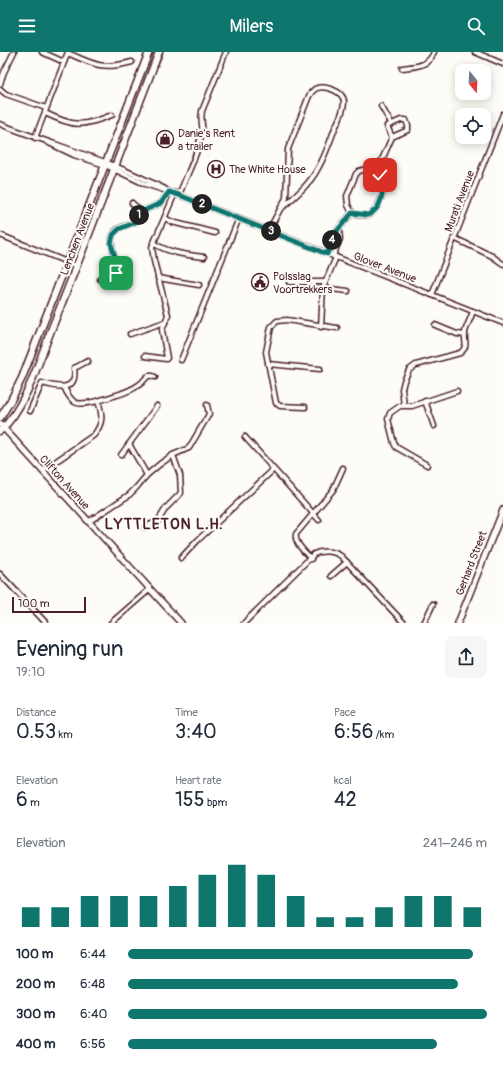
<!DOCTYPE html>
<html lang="en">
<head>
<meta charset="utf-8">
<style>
  :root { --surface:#fff; --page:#f6f6f7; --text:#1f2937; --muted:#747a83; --accent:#0f766e }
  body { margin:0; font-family:Pangolin,sans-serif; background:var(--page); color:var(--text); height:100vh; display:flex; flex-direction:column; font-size:15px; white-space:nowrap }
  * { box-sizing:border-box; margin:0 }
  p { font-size:13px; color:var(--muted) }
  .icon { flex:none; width:22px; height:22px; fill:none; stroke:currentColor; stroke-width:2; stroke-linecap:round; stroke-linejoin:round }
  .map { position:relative; height:571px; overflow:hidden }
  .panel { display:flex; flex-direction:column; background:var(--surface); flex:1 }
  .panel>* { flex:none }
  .needle { width:26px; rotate:162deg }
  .tools { position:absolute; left:455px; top:12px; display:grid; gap:8px }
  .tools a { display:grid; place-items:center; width:36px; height:36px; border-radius:8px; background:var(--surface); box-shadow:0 2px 10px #0003; font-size:20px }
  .scale { position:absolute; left:12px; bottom:10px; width:74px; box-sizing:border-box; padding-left:4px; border:2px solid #4a1f2b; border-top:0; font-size:11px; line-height:14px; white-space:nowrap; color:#4a1f2b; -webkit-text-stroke:3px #fdfcf7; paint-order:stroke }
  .pin { position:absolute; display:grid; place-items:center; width:34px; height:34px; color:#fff; margin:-17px; border-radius:8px; box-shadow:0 2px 6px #0006 }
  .km { position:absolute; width:20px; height:20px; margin:-10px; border-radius:50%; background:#222; color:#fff; font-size:11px; line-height:20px; text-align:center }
  .round { display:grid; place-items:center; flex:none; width:42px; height:42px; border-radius:8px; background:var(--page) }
  .head { display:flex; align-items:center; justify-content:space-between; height:68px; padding:0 16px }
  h1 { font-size:22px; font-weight:600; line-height:30px }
  .metrics { display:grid; grid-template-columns:repeat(3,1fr); gap:6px; height:68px; padding:4px 16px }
  .metrics div { display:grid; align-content:center }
  .metrics b { font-size:20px; font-weight:600 }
  .metrics small { font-size:11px; font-weight:400 }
  .metrics p { font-size:11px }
  .chart { height:112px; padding:8px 16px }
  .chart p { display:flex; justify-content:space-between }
  .chart svg { width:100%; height:72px; margin-top:4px; stroke:var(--accent); stroke-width:6 }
  ul { padding:0 16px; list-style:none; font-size:13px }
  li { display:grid; grid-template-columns:64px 48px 1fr; align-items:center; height:30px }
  li i { height:10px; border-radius:5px; background:var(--accent) }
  header { display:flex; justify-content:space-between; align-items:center; height:52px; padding:0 16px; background:var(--accent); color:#fff; font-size:18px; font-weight:600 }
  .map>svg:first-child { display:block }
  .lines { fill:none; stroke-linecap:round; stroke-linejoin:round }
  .minor-casing { stroke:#4a1f2b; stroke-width:7 }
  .tertiary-casing { stroke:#4a1f2b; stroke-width:8 }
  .secondary-casing { stroke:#4a1f2b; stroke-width:9 }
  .minor { stroke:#fdfcf7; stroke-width:4 }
  .tertiary { stroke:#fdfcf7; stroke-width:5 }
  .secondary { stroke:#fdfcf7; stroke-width:6 }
  .route-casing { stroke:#fff; stroke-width:8 }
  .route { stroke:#0f766e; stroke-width:5 }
  .labels { text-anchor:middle; stroke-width:4; stroke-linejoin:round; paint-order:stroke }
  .poi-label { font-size:11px; fill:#4a1f2b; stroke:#fdfcf7; text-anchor:start }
  .street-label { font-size:11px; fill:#4a1f2b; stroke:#fdfcf7 }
  .district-label { font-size:15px; font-weight:bold; letter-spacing:1px; fill:#4a1f2b; stroke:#fdfcf7 }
</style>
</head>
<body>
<header><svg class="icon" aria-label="menu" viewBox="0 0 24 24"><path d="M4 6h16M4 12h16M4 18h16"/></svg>Milers<svg class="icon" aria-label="search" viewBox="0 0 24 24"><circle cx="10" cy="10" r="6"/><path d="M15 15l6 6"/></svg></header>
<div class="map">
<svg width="503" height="571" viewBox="0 0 503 571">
  <rect width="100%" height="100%" fill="#fdfcf7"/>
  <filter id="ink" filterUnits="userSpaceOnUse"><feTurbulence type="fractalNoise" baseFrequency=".025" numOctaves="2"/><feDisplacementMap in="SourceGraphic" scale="8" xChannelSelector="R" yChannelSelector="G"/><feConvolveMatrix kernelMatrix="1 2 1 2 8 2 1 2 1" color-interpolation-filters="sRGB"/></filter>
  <g filter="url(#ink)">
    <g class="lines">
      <g class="minor-casing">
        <g id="minor">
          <polyline points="42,0 64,10"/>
          <polyline points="475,0 503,12"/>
          <path d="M68,1C95,13 102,18 132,10"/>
          <path d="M402,16C416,14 428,15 434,0"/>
          <polyline points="0,32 4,20 14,0"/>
          <polyline points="0,37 6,42 46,56"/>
          <polyline points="381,54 391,71"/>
          <path d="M45,61C74,75 82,75 112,63"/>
          <path d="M0,72C38,87 77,99 115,114C132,121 149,129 165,137"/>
          <polyline points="35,86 68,0"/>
          <polyline points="47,90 74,103 105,113 145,132 179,143 503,271"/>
          <path d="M367,117L377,119C381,124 384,131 383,137C383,145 376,161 368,163C362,164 357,162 352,161L348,153L347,144L356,122L359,119Z"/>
          <polyline points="377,119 392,85 408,78 408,74 406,68 401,68 387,74 392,85"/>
          <path d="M179,143C187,122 199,100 202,78C203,72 200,67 202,59L226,0"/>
          <polyline points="132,151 141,160"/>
          <polyline points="165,166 172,170 215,181"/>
          <path d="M269,178L286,146L288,97L309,44C310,42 312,39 315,37C323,32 344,39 344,50C344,59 339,68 335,76C330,90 325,105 317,118C309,133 294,145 282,156"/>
          <polyline points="0,183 77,214"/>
          <polyline points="454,186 492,204 503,212"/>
          <path d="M153,191C169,201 186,203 204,205"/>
          <polyline points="327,201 336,180 352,161"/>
          <polyline points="333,204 340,187 339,178"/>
          <polyline points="158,226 199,233"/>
          <path d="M100,227L112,225L116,221C120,206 103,189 118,177C123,174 130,173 135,170L141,160L161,151L169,140"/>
          <polyline points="289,230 325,230"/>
          <polyline points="323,236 348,239"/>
          <polyline points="432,243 503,62"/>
          <polyline points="435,273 457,282 465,283"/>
          <polyline points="321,275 323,236 336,205"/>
          <polyline points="130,282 165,270"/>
          <polyline points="145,304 166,307 167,306 162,278 168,263 154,209 152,195 175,141"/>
          <polyline points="181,308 239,166"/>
          <polyline points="268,312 320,317"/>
          <path d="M98,349C112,344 129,341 140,332C146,328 146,321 155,325"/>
          <polyline points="425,349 434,374"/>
          <path d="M404,353L402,337L404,329L409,318L416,313L460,301C470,293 463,289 465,280C467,273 471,266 473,259"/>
          <polyline points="305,355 280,354 276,351 266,300 271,275 277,269 287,268 337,276"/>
          <path d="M30,359L42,331C56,335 78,341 74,316C80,314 83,311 88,309"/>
          <polyline points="245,385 319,468"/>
          <polyline points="129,392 147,423"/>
          <polyline points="121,403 157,354"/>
          <polyline points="427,413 396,395 394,391 388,367 390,361 400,354 412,354 457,339"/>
          <path d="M42,419L94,383C103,371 103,364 98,349C78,353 73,355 64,335"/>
          <polyline points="88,470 129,443 136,436 147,423 160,412 173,403 189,396 209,362 207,353"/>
          <polyline points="145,475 158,469 166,456 181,441 180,423 173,403"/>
          <polyline points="181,506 198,488 273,418"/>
          <path d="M311,507C305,500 294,491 296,482L333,438L343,416"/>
          <polyline points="0,522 46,571"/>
          <polyline points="331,524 347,510"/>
          <polyline points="111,571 150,537"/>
          <path d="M244,571L314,502C322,498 334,499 341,504L404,571"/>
          <polyline points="424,571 433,552"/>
        </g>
      </g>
      <g class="tertiary-casing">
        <g id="tertiary">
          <polyline points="0,372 181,571"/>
          <polyline points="458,571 503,458"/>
        </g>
      </g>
      <g class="secondary-casing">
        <g id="secondary">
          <polyline points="0,366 11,348 22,326 149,0"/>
          <path d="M0,379C27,355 40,304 54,271C90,181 124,91 159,0"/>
        </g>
      </g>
      <use href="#minor" class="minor"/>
      <use href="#tertiary" class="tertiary"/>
      <use href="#secondary" class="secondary"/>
    </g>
  </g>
  <g class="lines" filter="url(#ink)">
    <g class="route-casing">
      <path id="route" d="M116,221L117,210L111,192L113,183L119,177L136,170L141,160L161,151L169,140L179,143L327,202L336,180L352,161L368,163C383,156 385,137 380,123"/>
    </g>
    <use href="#route" class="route"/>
  </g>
  <defs>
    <g id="shop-ring" transform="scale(0.9)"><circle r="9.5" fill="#fdfcf7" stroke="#4a1f2b" stroke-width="1.5"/><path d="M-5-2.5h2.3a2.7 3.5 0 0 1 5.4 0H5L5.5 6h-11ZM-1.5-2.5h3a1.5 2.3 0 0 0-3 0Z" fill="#4a1f2b"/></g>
    <g id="hospital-ring" transform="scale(0.9)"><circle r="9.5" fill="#fdfcf7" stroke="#4a1f2b" stroke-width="1.5"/><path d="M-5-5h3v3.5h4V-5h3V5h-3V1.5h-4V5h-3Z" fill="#4a1f2b"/></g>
    <g id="civic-ring" transform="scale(0.9)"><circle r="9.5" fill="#fdfcf7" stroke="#4a1f2b" stroke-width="1.5"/><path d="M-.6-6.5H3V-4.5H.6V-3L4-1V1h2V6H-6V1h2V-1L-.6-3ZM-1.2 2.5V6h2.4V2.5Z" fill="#4a1f2b"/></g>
  </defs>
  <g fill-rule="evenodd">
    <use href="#shop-ring" x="165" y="87"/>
    <use href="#hospital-ring" x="216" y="117"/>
    <use href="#civic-ring" x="260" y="230"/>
  </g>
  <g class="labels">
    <g class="poi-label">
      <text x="178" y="85">Danie's Rent<tspan x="178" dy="13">a trailer</tspan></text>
      <text x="229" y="121">The White House</text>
      <text x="273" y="228">Polsslag<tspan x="273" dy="13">Voortrekkers</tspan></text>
    </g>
    <g class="street-label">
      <text transform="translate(459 149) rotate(-69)" y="4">Murati Avenue</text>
      <text transform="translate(77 187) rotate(-69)" y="4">Lenchen Avenue</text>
      <text transform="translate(385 215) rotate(21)" y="4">Glover Avenue</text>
      <text transform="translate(65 430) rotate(48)" y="4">Clifton Avenue</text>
      <text transform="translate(471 511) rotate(-69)" y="4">Gerhard Street</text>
    </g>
    <g class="district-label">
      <text x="164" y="477">LYTTLETON L.H.</text>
    </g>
  </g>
</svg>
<div class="tools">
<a><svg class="needle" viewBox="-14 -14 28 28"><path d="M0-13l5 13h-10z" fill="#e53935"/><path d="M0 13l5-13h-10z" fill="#747a83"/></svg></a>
<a><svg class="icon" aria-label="locate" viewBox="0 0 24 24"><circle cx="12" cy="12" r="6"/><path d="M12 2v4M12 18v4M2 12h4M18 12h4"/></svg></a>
</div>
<div class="scale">100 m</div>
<div class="pin" style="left:116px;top:221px;background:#1e9e55"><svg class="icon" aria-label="arrive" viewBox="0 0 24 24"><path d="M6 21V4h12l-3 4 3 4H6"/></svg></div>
<div class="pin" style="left:380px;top:123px;background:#d93025"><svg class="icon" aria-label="check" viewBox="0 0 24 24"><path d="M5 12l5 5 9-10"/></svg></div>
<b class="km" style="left:139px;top:163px">1</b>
<b class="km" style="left:202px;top:152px">2</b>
<b class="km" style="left:271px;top:179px">3</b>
<b class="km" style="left:332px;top:188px">4</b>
</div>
<section class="panel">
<div class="head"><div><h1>Evening run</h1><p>19:10</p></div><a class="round"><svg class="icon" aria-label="share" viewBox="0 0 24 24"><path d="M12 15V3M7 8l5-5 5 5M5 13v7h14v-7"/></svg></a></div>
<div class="metrics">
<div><p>Distance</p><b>0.53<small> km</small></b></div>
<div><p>Time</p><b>3:40</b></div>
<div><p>Pace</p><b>6:56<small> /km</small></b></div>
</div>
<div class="metrics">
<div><p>Elevation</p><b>6<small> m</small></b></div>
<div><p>Heart rate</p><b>155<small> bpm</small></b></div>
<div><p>kcal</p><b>42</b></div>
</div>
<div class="chart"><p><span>Elevation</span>241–246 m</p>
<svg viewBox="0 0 160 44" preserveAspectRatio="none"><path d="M5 44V32M15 44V32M25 44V25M35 44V25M45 44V25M55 44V19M65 44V12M75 44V6M85 44V12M95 44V25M105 44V38M115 44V38M125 44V32M135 44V25M145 44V25M155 44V32"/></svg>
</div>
<ul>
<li><b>100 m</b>6:44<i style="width:96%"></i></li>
<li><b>200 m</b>6:48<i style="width:92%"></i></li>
<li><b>300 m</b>6:40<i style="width:100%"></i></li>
<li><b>400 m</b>6:56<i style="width:86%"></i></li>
</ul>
</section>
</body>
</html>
